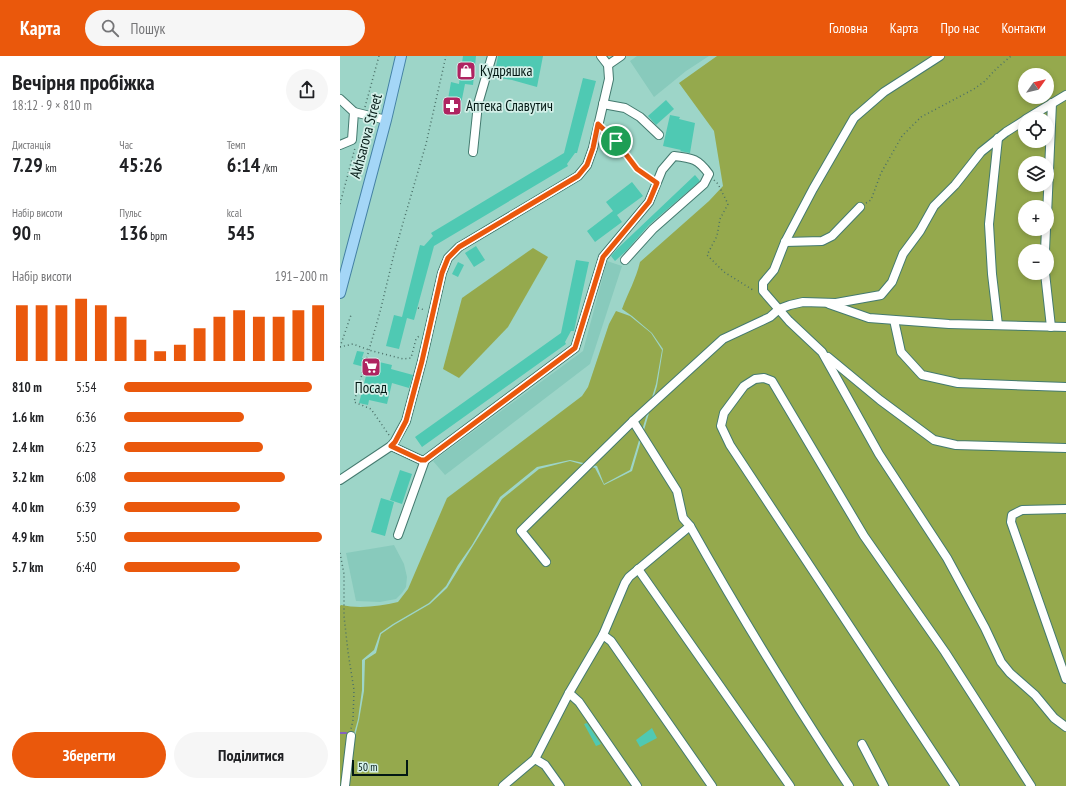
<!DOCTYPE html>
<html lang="uk">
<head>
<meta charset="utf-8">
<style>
  :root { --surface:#fff; --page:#f6f6f6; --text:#202124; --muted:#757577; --accent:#ea580c }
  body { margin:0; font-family:"PT Sans Narrow",sans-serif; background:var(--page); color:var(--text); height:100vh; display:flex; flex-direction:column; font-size:15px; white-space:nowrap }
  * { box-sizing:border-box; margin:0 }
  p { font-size:13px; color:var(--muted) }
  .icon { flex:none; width:22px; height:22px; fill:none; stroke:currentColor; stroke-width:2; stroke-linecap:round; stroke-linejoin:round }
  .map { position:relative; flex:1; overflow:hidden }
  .details { display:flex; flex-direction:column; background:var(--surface); width:340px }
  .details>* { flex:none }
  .needle { width:26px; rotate:56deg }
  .buttons { position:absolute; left:678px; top:12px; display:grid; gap:8px }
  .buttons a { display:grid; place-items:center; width:36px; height:36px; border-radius:50%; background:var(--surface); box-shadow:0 2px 6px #0003; font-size:20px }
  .scale { position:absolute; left:12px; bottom:10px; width:56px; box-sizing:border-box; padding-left:4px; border:2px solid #031814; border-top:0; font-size:11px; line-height:14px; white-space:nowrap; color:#031814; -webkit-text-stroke:3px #d3efe8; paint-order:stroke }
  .pin { position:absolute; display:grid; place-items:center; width:34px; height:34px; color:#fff; margin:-17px; border:2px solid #fff; border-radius:50%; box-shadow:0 1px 4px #0007 }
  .round { display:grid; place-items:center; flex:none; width:42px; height:42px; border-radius:21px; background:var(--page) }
  .overview { display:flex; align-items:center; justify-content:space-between; height:68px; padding:0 12px }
  h1 { font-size:22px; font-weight:700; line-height:30px }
  .metrics { display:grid; grid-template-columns:repeat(3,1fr); gap:6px; height:68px; padding:4px 12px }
  .metrics div { display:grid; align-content:center }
  .metrics b { font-size:20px; font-weight:700 }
  .metrics small { font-size:11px; font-weight:400 }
  .metrics p { font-size:11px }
  .chart { height:112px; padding:8px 12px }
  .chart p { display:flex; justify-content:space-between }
  .chart svg { width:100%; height:72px; margin-top:4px; stroke:var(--accent); stroke-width:6 }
  .primary-button { display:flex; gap:8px; margin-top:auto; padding:8px 12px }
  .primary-button a { flex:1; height:46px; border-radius:24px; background:var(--accent); color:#fff; font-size:16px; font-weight:700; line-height:46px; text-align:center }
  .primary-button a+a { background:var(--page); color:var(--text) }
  ul { padding:0 12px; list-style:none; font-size:13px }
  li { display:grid; grid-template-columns:64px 48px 1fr; align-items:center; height:30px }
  li i { height:10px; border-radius:5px; background:var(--accent) }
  header { display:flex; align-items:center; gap:24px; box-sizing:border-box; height:56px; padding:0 20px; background:var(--accent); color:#fff }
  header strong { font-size:19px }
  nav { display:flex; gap:22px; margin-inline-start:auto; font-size:14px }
  .search { width:280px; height:36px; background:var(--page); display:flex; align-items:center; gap:10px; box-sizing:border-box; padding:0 14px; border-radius:22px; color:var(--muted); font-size:15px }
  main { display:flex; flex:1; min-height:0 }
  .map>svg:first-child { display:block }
  .built { fill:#88cabc }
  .green { fill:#95a94d; fill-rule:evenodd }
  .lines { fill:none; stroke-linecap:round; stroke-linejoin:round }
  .stream { stroke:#8562be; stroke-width:2 }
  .building { fill:#4fc9b3 }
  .minor-casing { stroke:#447a6f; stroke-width:10 }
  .major-casing { stroke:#4481a4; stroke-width:12 }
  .path { stroke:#4b7068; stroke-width:1.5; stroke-dasharray:1 3; stroke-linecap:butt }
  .minor { stroke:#fff; stroke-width:8 }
  .major { stroke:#a4d6f7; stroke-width:10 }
  .route-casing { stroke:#fff; stroke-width:8 }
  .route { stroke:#ea580c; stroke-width:5 }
  .labels { text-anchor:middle; stroke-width:3.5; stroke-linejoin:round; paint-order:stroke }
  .poi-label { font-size:15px; fill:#031814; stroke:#d3efe8; text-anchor:start }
  .street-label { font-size:15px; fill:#031814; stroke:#d3efe8 }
</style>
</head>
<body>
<header>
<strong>Карта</strong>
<div class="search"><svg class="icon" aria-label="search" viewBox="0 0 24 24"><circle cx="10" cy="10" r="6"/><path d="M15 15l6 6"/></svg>Пошук</div>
<nav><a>Головна</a><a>Карта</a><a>Про нас</a><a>Контакти</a></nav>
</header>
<main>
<section class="details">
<div class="overview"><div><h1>Вечірня пробіжка</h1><p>18:12 · 9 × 810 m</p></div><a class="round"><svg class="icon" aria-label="share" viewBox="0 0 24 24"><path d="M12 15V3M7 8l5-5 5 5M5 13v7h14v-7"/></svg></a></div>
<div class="metrics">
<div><p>Дистанція</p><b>7.29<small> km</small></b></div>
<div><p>Час</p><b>45:26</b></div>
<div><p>Темп</p><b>6:14<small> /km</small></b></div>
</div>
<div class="metrics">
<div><p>Набір висоти</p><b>90<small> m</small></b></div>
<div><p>Пульс</p><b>136<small> bpm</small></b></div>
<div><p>kcal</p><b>545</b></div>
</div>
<div class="chart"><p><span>Набір висоти</span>191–200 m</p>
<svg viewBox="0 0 160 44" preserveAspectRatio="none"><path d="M5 44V10M15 44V10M25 44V10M35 44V6M45 44V10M55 44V17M65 44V31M75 44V38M85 44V34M95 44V24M105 44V17M115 44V13M125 44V17M135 44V17M145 44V13M155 44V10"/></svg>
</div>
<ul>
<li><b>810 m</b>5:54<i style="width:92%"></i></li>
<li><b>1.6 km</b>6:36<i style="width:59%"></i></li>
<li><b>2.4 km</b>6:23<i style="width:68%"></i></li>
<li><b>3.2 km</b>6:08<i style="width:79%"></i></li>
<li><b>4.0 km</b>6:39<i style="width:57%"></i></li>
<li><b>4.9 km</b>5:50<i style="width:97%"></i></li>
<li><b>5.7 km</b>6:40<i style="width:57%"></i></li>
</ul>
<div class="primary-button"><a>Зберегти</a><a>Поділитися</a></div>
</section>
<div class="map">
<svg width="726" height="730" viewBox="0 0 726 730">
  <rect width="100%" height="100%" fill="#9dd5c8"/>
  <g class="built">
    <polygon points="297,0 369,0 346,15 314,41 290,5"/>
    <polygon points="267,205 282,210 250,308 105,419 93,405 243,295"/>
    <polygon points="54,489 64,508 67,521 66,531 62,537 56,543 40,546 16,545 6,497"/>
  </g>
  <g class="green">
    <path d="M377,0H726V730H7L13,688L19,664L24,635L25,604L36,597L41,578L54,569L90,548L107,532L162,443L199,413L230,405L255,412L264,429L292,415L317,330L323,293L312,277L292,260L282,253C288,237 296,223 300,206L369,145L383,130L374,75L339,27ZM685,19H707V41H685ZM685,63H707V85H685ZM685,107H707V129H685ZM685,151H707V173H685ZM685,195H707V217H685Z"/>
    <polygon points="193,192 208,201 168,271 119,322 103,313 122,242"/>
    <path d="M276,255L290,260L311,277L322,294L316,328L290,414L264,428L257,410L230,404L197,411L160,441L132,489L118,509L106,530L89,547L53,568L40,577L34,594L22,604V634L18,663L12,685L6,730H0V550L1,549C20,553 40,550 58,546L68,533L107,442L242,340L248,331L269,268Z"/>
  </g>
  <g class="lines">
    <polyline class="stream" points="0,677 6,677"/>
  </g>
  <g class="building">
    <polygon points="123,0 136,0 133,29 125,28 119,58 106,55 111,26 119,28"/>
    <polygon points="158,0 203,0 197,31 172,24 154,21"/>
    <polygon points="243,22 256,25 237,97 235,97 227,108 228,110 94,190 74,264 67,262 59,293 46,290 54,259 62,261 80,189 84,190 93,180 91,177 224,97"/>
    <polygon points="326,44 334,53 316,69 308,60"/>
    <polygon points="330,59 340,61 339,63 355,67 350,97 340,95 341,94 323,90"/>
    <polygon points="355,119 360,125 309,169 286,195 275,205 271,200 277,193"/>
    <polygon points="292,126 303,140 277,159 282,166 255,186 247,175 273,155 266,146"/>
    <polygon points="136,190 145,204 134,211 125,197"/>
    <polygon points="236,204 249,206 234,275 231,275 225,286 226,288 82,391 75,381 221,277"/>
    <polygon points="118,206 124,209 118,221 112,218"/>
    <polygon points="17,295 24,296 22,302 52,309 51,313 73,319 69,332 52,327 47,348 29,344 28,349 19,347 28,312 13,308"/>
    <polygon points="60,414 72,418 62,448 50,444"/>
    <polygon points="41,442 54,446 45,480 31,476"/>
    <polygon points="247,667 261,688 256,690 244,668"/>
    <polygon points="312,672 317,682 300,691 296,684"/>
  </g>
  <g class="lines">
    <g class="minor-casing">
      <g id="minor">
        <polyline points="600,0 544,36 514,62 473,133 445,186 434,214 423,227 423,235 449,265 482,296 539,398 607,502 645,572 661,606 670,617 695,639 714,662 726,671"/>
        <polyline points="268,9 281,0"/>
        <polyline points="0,43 14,56 12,84 0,89"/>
        <polyline points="263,48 285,52 300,61 319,79"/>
        <polyline points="14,56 46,64"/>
        <polyline points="686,63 726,39"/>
        <polyline points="658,82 649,168 652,218 658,269"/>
        <polyline points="133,96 138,48 152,0"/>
        <polyline points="707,159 712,47"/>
        <polyline points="445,186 482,185 492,180 520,151"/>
        <polyline points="705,195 706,173"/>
        <polyline points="705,217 711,271"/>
        <polyline points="489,248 529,262 609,268 726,271"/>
        <polyline points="554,264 561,296 582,319 618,327 726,331"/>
        <polyline points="488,301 540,344 594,384 616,389 726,392"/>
        <path d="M293,365L337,435L343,462L350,470C400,559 453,645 509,730"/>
        <polyline points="51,390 81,404 85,404 58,479"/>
        <path d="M85,404L235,292L263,201L309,146L322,114L334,100C353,102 358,103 369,118L364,128L313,173L285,204"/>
        <polyline points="0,424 51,390 55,385 66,365 82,305 102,217 108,202 119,191 238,120 247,109 253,92 269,23 268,9 261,0"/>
        <polyline points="726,453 682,454 672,459 671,466 726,623"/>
        <polyline points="206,506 181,475 293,365 383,283 430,261 439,253 450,249 463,246 496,247 541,239 552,226 563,198 580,175 594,150 615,129 641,96 666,76 685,64"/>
        <polyline points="298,513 450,730"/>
        <polyline points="263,579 271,585 372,730"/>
        <polyline points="229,637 239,646 297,730"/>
        <polyline points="522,688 544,730"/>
        <polyline points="195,703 205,709 220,730"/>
        <polyline points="5,730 11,680"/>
        <polyline points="163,730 195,703 229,637 263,579 285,527 289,521 350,470"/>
        <polyline points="615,730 390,389 381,370 384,357 404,330 415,323 424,322 432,325 524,480 605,596 691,730"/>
      </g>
    </g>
    <g class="major-casing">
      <polyline id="major" points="0,237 46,64 61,0"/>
    </g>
    <g class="path">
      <polyline points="25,51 39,0"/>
      <polyline points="264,74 276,85 297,113 311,123"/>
      <polyline points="374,124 378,128 388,148 380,163 377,180 367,199 384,216 413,234 415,234"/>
      <polyline points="526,147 531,144 541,117 562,80 581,61 634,33 645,25 656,13 671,0"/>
      <polyline points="0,148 15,92"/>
      <polyline points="78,252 85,254"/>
      <polyline points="0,291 13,288 29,294 63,303 71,302 76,283 80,279"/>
      <polyline points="0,291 11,259 11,257"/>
      <polyline points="49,379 31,353 14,346 40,256 54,198 86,88 106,0"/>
      <polyline points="0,497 4,518 4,560 8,596 14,634 13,664 11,673"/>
    </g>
    <use href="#minor" class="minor"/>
    <use href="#major" class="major"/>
  </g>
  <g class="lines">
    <g class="route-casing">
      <polygon id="route" points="258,68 276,85 297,113 317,127 309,146 263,201 235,292 85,404 81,404 51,390 55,386 66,365 82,305 102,217 108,202 119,191 238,120 247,109 253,92"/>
    </g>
    <use href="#route" class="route"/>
  </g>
  <defs>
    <g id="shop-square" transform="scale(1)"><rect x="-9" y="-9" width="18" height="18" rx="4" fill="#af2461" stroke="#d3efe8"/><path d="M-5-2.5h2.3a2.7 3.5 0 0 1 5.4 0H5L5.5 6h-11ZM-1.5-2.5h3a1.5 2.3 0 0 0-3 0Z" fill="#fff"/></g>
    <g id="pharmacy-square" transform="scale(1)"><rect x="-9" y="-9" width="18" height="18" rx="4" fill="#af2461" stroke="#d3efe8"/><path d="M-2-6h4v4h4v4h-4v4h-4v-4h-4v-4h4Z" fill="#fff"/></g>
    <g id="supermarket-square" transform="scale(1)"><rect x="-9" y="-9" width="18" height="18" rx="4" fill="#af2461" stroke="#d3efe8"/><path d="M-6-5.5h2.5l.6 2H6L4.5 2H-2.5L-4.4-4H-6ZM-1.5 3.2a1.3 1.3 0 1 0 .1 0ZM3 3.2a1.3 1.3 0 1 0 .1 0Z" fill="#fff"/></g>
  </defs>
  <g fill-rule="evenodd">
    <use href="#shop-square" x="126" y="15"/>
    <use href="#pharmacy-square" x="112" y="50"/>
    <use href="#supermarket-square" x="31" y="311"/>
  </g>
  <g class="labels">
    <g class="poi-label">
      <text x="140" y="20">Кудряшка</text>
      <text x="126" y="55">Аптека Славутич</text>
      <text x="31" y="337" text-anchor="middle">Посад</text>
    </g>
    <g class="street-label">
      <text transform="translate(26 80) rotate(-75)" y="5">Akhsarova Street</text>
    </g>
  </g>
</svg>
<div class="buttons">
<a><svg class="needle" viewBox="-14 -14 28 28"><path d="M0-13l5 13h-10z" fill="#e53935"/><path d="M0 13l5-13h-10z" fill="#757577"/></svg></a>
<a><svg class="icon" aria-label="locate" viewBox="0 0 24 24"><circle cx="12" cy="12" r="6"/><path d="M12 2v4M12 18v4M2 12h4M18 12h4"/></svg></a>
<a><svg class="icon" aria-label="layers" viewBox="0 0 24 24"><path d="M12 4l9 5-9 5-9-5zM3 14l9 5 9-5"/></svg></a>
<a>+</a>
<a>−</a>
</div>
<div class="scale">50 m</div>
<div class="pin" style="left:276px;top:85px;background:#1e9e55"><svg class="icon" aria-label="arrive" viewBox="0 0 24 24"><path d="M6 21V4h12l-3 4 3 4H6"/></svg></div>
</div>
</main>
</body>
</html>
